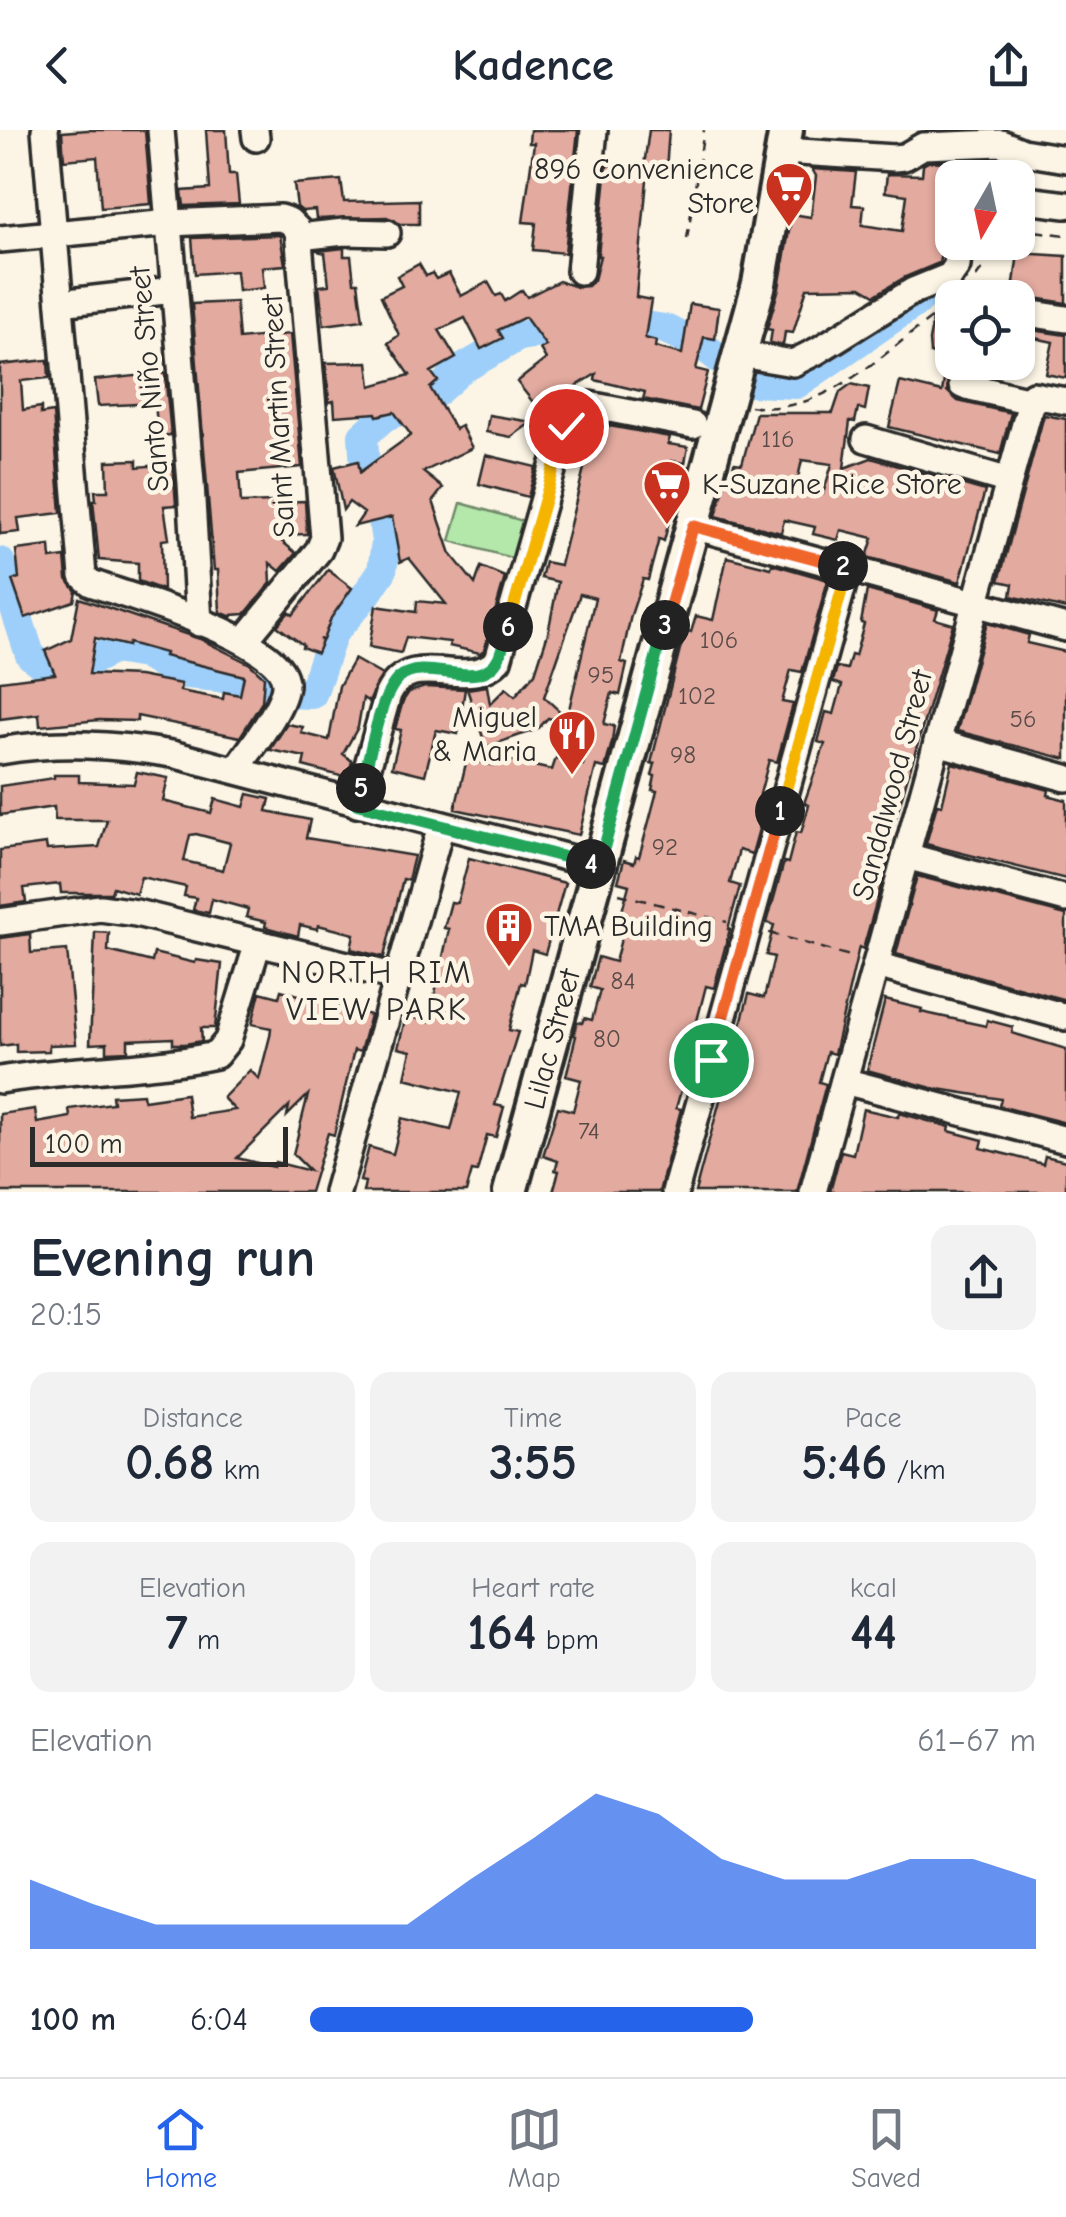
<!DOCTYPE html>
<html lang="en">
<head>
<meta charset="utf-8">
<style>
  :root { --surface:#fff; --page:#f2f2f3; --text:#1f2937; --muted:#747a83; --line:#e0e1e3; --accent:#2563eb }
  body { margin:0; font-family:"Comic Neue",sans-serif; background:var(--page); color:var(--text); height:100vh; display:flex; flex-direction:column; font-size:38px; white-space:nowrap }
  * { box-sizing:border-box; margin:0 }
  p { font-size:32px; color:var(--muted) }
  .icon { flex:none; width:55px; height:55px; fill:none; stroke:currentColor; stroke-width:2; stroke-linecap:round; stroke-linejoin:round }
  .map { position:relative; height:1062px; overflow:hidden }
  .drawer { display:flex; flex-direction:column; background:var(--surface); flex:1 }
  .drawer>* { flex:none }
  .needle { width:65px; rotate:189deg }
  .controls { position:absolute; left:935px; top:30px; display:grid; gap:20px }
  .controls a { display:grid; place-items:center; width:100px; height:100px; border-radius:20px; background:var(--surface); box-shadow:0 2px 8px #0004; font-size:50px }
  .scale { position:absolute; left:30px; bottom:25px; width:258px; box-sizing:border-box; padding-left:10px; border:5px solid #2b2b2b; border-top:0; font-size:28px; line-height:35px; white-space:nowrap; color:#2b2b2b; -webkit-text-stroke:8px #fcf5e5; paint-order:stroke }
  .pin { position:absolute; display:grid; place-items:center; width:85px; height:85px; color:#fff; margin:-42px; border:5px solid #fff; border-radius:50%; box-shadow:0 2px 10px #0007 }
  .km { position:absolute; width:50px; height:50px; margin:-25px; border-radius:50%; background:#222; color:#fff; font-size:28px; line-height:50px; text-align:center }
  .round { display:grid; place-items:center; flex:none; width:105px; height:105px; border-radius:20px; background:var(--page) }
  .summary { display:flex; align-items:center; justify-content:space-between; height:170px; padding:0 30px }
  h1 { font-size:55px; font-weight:600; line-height:75px }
  .figures { display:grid; grid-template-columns:repeat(3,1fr); gap:15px; height:170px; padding:10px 30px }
  .figures div { display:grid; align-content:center; border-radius:20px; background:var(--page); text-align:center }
  .figures b { font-size:50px; font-weight:600 }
  .figures small { font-size:28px; font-weight:400 }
  .figures p { font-size:28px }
  .chart { height:280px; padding:20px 30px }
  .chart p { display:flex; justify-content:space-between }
  .chart svg { width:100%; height:180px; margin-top:10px; fill:var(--accent); opacity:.7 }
  ul { padding:0 30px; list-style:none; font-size:32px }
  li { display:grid; grid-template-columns:160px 120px 1fr; align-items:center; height:75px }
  li i { height:25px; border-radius:12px; background:var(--accent) }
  header { display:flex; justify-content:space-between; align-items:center; height:130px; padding:0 30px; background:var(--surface); font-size:45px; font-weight:600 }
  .tab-bar { display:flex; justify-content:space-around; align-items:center; height:140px; border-top:2px solid var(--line); background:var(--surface); font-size:28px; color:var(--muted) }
  .tab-bar a { display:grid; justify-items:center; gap:5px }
  .tab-bar .on { color:var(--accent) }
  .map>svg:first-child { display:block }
  .green { fill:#b4e8aa; stroke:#708a6a; stroke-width:2.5 }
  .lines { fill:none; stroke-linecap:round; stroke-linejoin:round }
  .river { stroke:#9ecffa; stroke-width:30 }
  .building { fill:#e3aa9f; stroke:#2b2b2b; stroke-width:2.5; fill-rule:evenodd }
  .minor-casing { stroke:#2b2b2b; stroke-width:32 }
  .major-casing { stroke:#2b2b2b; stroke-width:40 }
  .path { stroke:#2b2b2b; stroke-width:2.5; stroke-dasharray:10 8; stroke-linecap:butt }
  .minor { stroke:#fcf5e5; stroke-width:25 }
  .major { stroke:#fcf5e5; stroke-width:32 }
  .split-1-casing { stroke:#fff; stroke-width:20 }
  .split-2-casing { stroke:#fff; stroke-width:20 }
  .split-3-casing { stroke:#fff; stroke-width:20 }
  .split-4-casing { stroke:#fff; stroke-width:20 }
  .split-5-casing { stroke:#fff; stroke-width:20 }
  .split-6-casing { stroke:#fff; stroke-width:20 }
  .split-7-casing { stroke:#fff; stroke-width:20 }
  .split-1 { stroke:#f0652b; stroke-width:12 }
  .split-2 { stroke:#f5b400; stroke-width:12 }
  .split-3 { stroke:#f0652b; stroke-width:12 }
  .split-4 { stroke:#22a559; stroke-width:12 }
  .split-5 { stroke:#22a559; stroke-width:12 }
  .split-6 { stroke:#22a559; stroke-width:12 }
  .split-7 { stroke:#f5b400; stroke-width:12 }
  .labels { text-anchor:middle; stroke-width:9; stroke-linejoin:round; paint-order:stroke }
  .number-label { font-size:25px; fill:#594b48 }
  .poi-label { font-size:30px; fill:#2b2b2b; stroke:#fcf5e5; text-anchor:end }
  .street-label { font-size:30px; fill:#2b2b2b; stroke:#fcf5e5 }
  .neighbourhood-label { font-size:32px; letter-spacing:2.5px; fill:#2b2b2b; stroke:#fcf5e5 }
</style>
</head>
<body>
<header><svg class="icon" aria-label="back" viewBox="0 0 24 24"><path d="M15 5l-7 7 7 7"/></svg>Kadence<svg class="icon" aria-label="share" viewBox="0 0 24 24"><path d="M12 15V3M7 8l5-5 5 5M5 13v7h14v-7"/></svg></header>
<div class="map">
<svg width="1066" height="1062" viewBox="0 0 1066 1062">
  <rect width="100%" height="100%" fill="#fcf5e5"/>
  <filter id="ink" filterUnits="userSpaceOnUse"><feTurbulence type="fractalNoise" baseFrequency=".01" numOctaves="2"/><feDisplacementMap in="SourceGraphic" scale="20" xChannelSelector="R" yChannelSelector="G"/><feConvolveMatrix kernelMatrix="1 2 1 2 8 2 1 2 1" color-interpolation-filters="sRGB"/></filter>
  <g filter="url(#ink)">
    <polygon class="green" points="461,373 530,393 519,430 450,411"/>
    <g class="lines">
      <polyline class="river" points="0,432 30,525 52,543 79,537 114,519 144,524 177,543 218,547 285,563 312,564 333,503 366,465 382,441 386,411 381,379 365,339 363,306 385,286 425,272 462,239 519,206 617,192 665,199 703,216 750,252 796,254 919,170"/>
    </g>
    <g class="building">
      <polygon points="87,0 145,0 151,74 101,78 97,27 64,30 62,2"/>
      <polygon points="206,0 226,0 229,44 236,44 239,74 184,76 182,61 210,59"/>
      <polygon points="530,0 578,0 565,123 533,120 536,93 523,92 534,13 529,13"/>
      <polygon points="649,0 669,0 666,40 644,36"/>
      <polygon points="974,30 972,48 952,48 952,97 945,104 939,133 905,147 875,165 861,157 807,158 793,203 785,202 783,215 770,213 772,200 767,199 779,158 792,84 811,87 816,46 812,39 856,42 852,75 864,76 862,95 902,101 907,65 885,62 887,44 922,45 923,35 928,32"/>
      <polygon points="607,35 648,39 636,167 651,170 645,208 656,211 655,217 682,224 690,174 719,178 715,209 704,207 696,239 708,242 698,280 643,269 645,262 595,250 596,244 567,262 546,281 540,281 517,252 546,229 540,219 546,216 525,187 498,200 503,208 481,219 465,188 439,200 456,228 431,242 438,251 430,258 455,299 461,296 472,318 423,342 443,358 433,371 451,424 475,454 481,437 505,447 484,520 480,523 449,516 450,512 406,507 401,523 369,517 376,476 416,482 417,471 446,474 409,428 400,432 392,387 355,396 364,383 349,372 343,380 334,337 358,331 360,342 411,305 394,282 377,286 376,283 335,286 334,271 329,272 326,233 368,232 371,256 410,245 388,213 399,205 381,166 402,156 397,146 419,134 426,146 432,143 436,149 449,143 461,166 488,152 496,166 501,164 505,171 522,160 527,167 559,151 577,157 588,156 594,150 600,126 598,126"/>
      <polygon points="341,50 344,72 419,70 419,94 400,94 387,87 316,89 315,80 302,81 297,77 294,54"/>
      <polygon points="280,105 285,135 262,137 264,158 238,161 236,141 195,144 192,108"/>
      <polygon points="344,118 344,126 351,126 354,152 358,152 363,190 324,195 319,156 329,155 325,123 318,121"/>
      <polygon points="1018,123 1066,126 1066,173 1022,166 1012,168"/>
      <polygon points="236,172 239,209 290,204 302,337 239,343 241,373 305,371 307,404 274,405 296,423 280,441 270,433 271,453 245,484 232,485 232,487 220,482 218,440 214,440 192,174"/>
      <polygon points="952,180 952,232 964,232 963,239 950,245 947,261 958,271 1011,283 1000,324 889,297 900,252 942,262 947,232 951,232 936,230 937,225 930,223 929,211 933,190"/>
      <polygon points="1018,198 1066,205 1066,248 1046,244 1053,212 1030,207 1023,238 1018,238"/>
      <polygon points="48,230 49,248 21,251 23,280 41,277 41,284 53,282 61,383 18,388 20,402 0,404 0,235"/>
      <polygon points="165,243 171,305 158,306 155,273 98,276 95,250"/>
      <path d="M851,254L869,258L865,280L858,278L855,292L850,291L844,338L871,328L985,361L960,452L867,427L873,408L841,400L838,410L813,404L815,397L784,390L781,403L716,386L727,347L731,348L734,333L742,334L756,283H833L840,262ZM802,330L832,334L823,364L796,357Z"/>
      <polygon points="489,285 532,292 511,307 486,302"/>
      <polygon points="1044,285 1066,289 1066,479 1011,466 1013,454 999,451"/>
      <path d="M587,292L670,307L668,314L688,317L685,333L671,331L660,377L672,380L664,411L659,409L648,450L643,449L631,485L621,532L627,534L620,565L612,563L604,594L614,596L612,612L605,638L596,636L579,705L455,679L467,629L492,635L489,626L552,640L556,628L583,635L592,599L548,588L538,599L486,617L467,559L487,556L490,574L506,558L515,566L535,543L548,503L558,452L541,448L545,432L560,435L588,322L581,321ZM580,464L595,468L567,588L544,567Z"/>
      <polygon points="486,325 536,337 528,367 479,354"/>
      <polygon points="137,330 137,337 173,334 176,375 164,376 169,409 162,410 163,460 138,451 138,433 99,430 93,370 96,370 95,361 108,361 107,331"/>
      <polygon points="50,416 51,429 65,427 67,449 76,461 74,471 25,488 12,450 19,448 16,420"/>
      <polygon points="727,427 771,438 772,434 828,450 802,542 791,540 782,572 793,574 777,632 769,630 760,664 768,666 752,724 739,720 730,753 740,756 728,799 730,799 714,858 706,856 689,922 692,923 676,978 681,979 659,1062 553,1062 559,1041 555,1040 558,1031 543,1026 558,977 573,981 581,950 566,946 576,906 574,905 577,892 582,893 584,888 592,890 600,860 590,857 598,827 615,832 623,801 617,800 629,755 618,752 624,730 634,733 636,726 639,727 648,695 657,661 652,660 655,646 652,645 655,634 651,633 680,519 687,501 691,502 696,486 713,490"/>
      <polygon points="328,440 352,458 331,488 323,510 319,509 322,511 317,523 302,517 303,515 277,496 289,482 293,485"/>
      <polygon points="867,460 938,480 935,489 953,494 893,697 885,726 889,727 863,819 859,817 834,924 827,922 819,952 826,954 797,1062 695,1062 749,864 764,868 774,827 766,825 774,795 767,793 784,732 788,733 796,702 801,703 809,675 804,673 825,614 818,612 826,582 834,584 842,555 833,552 837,537 847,539 851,525 855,526 864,494 861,493"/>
      <path d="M79,468L200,509L250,534L264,547L262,572L240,607L137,586V591L99,590L40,596L39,584L0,589V551L55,544L45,521L71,509ZM95,508L128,516L129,513L165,523L164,526L244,546L240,565L224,562L223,569L180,561L181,554L139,546L89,544Z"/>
      <polygon points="987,493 1029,505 1027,513 1066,522 1066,629 957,601"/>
      <polygon points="354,529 382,545 369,572 363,568 358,597 343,624 352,631 348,648 303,636 305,627 270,620 287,594 303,597 301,603 329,610 339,556"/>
      <polygon points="425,557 465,559 458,604 436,600 425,645 392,637 401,600 395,599 403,571 409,562"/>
      <polygon points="952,633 1049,660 1048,665 1066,670 1066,749 926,714 937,674 942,675"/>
      <path d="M137,642L168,648L163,671L211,683L215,669L244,677L248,664L270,669L267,681L310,690L306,708L414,726L408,750L403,749L384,827L351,819L354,804L318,795L317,799L300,795L298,806L265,797L266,792L246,787L248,779L212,769L209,783L193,780L196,768L184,766L186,757L141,747L136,764L113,757L111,763H61L60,754L24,758L26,772L0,776V720L46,714L47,720L99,717L107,690H55L54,677L0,685V656L54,648V645H79V652L134,654ZM196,704L230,713L223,740L184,731L190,705Z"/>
      <polygon points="469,728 565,753 545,824 532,820 525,854 521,853 509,900 518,902 495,975 504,977 496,1007 487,1005 477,1042 472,1041 466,1062 363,1062 365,1052 360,1051 369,1017 393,1024 402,988 451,1000 461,962 405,948 411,921 398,918 406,886 429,891 449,799 444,798 451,772 457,773"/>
      <polygon points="917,746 1066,785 1066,870 896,824"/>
      <polygon points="95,802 109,803 108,821 152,832 154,823 195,833 196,830 222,834 215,898 201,898 202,911 185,914 173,914 173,908 128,910 128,921 107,922 107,913 90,914"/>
      <polygon points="30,804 31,823 67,820 76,914 49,915 49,921 16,922 16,914 0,916 0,808"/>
      <path d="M281,860L370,885L360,922L354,920L334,1005L328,1003L310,1062H0V984L35,979L37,993L70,987L69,979L113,973L112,966L143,964L144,970L186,964L189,987L235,980L223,968L250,940L259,949L270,906L271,898L252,894L260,862L279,867ZM308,965L293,1024L310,1041L275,1032L274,1037L237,1028L289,976L287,986Z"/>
      <polygon points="885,870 922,879 921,882 986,896 987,890 1013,897 1012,903 1066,919 1066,993 999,976 1001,969 932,958 867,940"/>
      <polygon points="863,979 898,987 899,983 950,997 949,1001 983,1010 981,1018 1009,1025 1043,1034 1045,1026 1066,1031 1066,1062 830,1062 841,1021 853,1024"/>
    </g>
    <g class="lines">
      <g class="minor-casing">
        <g id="minor">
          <path d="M45,0L83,446L91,453C129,467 283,509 285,553C286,575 249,620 236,640"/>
          <polyline points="161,0 191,353 199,493"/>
          <polyline points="255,0 256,8"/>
          <polyline points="783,21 894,28 904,27 923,16 1001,13 1023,22 1066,29"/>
          <polyline points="1018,69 1066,75"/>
          <polyline points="299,107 344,102 387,103"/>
          <polyline points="0,109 170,93 280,88 289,91 298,100 324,408 319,420 245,510"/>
          <polyline points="580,141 594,0"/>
          <polyline points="60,173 173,160"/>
          <polyline points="1020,182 1066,189"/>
          <polyline points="740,224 793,233 817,221 913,161 950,146 957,136 959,112"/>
          <polyline points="962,255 1031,271"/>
          <polyline points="866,309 1009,351"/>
          <polyline points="693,396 1066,498"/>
          <polyline points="937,612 1066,648"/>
          <path d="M0,621C59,611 113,614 172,624L599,736"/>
          <path d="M357,674L388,564C411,516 466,563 498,530L565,295L573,279L589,275L693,295"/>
          <polyline points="906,726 1066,769"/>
          <polyline points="0,792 100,778 136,783 396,847"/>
          <polyline points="876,835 1066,887"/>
          <path d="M0,950C71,938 145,940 216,925L228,910L258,813"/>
          <polyline points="844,951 1066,1010"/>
          <polyline points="337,1062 441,696"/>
          <polyline points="675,1062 848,437"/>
          <polyline points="813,1062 1033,265 1066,271"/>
        </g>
      </g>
      <g class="major-casing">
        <polyline id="major" points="510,1062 759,154 786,0"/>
      </g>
      <g class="path">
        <polyline points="1018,99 1066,105"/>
        <polyline points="687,109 704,0"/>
        <polyline points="976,147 984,136 990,112"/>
        <path d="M750,276C830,289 891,212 952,174"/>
        <polyline points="619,764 727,792"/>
        <polyline points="769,803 857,828"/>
      </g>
      <use href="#minor" class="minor"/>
      <use href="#major" class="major"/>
    </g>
  </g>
  <g class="lines" filter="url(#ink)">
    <g class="split-1-casing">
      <polyline id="split-1" points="711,930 780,681"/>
    </g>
    <g class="split-2-casing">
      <polyline id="split-2" points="780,681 848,438 843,436"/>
    </g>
    <g class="split-3-casing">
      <polyline id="split-3" points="665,495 693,396 843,436"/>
    </g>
    <g class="split-4-casing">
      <polyline id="split-4" points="591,734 599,736 665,495"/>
    </g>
    <g class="split-5-casing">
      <polyline id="split-5" points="361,658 357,674 591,734"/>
    </g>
    <g class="split-6-casing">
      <path id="split-6" d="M361,658C369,632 379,565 399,548C426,525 481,565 499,527C503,518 505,506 508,497"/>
    </g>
    <g class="split-7-casing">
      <polyline id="split-7" points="508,497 566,296"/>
    </g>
    <use href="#split-1" class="split-1"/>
    <use href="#split-2" class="split-2"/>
    <use href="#split-3" class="split-3"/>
    <use href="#split-4" class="split-4"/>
    <use href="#split-5" class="split-5"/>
    <use href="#split-6" class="split-6"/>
    <use href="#split-7" class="split-7"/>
  </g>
  <defs>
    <g id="supermarket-pin" transform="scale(2.5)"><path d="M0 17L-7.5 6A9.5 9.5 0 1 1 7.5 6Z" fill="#c8321e" stroke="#fcf5e5"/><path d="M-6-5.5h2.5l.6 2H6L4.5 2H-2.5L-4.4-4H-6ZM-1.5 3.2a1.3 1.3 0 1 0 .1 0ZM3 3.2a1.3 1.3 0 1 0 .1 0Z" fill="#fff"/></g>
    <g id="restaurant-pin" transform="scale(2.5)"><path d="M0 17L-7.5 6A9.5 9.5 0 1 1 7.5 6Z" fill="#c8321e" stroke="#fcf5e5"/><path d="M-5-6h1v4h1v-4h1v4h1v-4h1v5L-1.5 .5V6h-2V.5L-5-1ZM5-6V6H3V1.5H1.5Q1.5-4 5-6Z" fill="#fff"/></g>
    <g id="building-pin" transform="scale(2.5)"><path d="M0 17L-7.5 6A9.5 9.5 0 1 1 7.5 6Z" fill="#c8321e" stroke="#fcf5e5"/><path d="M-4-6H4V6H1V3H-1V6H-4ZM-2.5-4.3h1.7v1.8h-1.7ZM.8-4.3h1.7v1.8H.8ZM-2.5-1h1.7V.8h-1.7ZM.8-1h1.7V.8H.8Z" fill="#fff"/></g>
  </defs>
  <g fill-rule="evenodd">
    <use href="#supermarket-pin" x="789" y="56"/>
    <use href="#supermarket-pin" x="667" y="354"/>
    <use href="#restaurant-pin" x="572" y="604"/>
    <use href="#building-pin" x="509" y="796"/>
  </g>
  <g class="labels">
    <g class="number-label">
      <text x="778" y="317">116</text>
      <text x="719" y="518">106</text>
      <text x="601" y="553">95</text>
      <text x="697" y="574">102</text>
      <text x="1023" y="597">56</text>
      <text x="683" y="633">98</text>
      <text x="665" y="725">92</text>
      <text x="623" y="859">84</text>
      <text x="607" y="917">80</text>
      <text x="589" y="1009">74</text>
    </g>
    <g class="poi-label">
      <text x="754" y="49">896 Convenience<tspan x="754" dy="34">Store</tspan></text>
      <text x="702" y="364" text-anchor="start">K-Suzane Rice Store</text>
      <text x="537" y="597">Miguel<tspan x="537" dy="34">&amp; Maria</tspan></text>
      <text x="544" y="806" text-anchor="start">TMA Building</text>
    </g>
    <g class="street-label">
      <text transform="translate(149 249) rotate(-95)" y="10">Santo Niño Street</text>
      <text transform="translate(278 286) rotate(-93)" y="10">Saint Martin Street</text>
      <text transform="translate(892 655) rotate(-75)" y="10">Sandalwood Street</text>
      <text transform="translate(552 909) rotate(-75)" y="10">Lilac Street</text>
    </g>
    <g class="neighbourhood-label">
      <text x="377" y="853">NORTH RIM<tspan x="377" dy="37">VIEW PARK</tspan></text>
    </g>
  </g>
</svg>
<div class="controls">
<a><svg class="needle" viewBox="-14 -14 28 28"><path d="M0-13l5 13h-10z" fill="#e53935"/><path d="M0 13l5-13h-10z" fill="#747a83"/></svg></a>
<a><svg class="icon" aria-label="locate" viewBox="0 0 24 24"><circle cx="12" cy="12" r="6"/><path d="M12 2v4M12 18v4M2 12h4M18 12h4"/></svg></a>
</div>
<div class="scale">100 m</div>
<div class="pin" style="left:711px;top:930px;background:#1e9e55"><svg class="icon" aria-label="arrive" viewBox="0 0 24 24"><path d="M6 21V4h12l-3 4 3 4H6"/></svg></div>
<div class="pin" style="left:566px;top:296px;background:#d93025"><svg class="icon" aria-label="check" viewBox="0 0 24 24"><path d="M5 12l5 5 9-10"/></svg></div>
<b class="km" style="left:780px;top:681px">1</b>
<b class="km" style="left:843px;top:436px">2</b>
<b class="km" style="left:665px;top:495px">3</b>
<b class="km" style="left:591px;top:734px">4</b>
<b class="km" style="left:361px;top:658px">5</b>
<b class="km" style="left:508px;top:497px">6</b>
</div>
<section class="drawer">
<div class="summary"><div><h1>Evening run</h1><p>20:15</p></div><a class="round"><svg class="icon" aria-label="share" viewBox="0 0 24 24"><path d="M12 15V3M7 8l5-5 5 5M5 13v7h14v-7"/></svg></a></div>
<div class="figures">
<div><p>Distance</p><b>0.68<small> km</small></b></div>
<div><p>Time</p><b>3:55</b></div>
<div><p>Pace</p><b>5:46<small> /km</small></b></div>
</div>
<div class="figures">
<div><p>Elevation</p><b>7<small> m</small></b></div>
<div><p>Heart rate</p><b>164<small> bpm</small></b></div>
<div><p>kcal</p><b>44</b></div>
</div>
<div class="chart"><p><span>Elevation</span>61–67 m</p>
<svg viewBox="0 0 160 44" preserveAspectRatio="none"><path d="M0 44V27L10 33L20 38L30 38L40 38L50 38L60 38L70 27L80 17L90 6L100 11L110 22L120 27L130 27L140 22L150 22L160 27V44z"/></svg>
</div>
<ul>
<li><b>100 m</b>6:04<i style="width:61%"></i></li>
</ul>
</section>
<nav class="tab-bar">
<a class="on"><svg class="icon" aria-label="home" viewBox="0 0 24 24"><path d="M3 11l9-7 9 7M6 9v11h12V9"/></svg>Home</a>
<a><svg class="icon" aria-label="map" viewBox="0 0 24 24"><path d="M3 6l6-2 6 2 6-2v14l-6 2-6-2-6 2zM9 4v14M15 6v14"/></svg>Map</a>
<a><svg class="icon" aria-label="saved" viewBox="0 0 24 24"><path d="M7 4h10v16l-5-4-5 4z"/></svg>Saved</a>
</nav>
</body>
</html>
